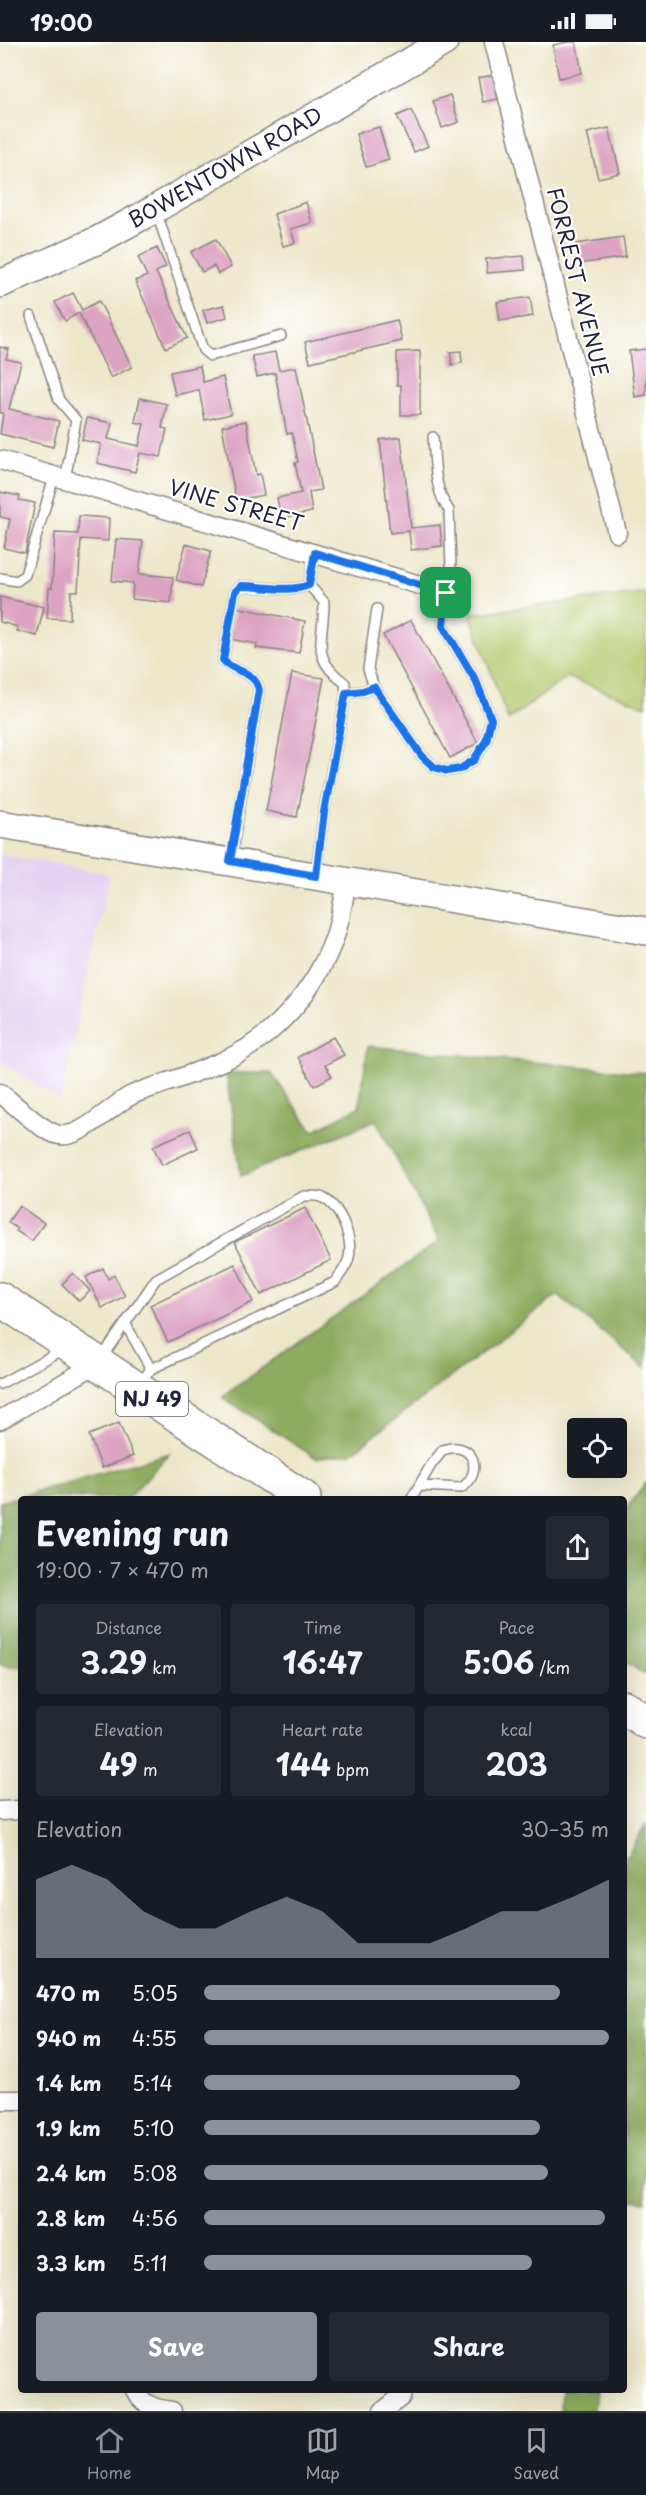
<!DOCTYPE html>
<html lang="en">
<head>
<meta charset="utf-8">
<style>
  :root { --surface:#171b24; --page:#242831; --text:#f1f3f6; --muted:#9ea1a6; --line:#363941; --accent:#8c9099 }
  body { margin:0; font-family:"Playpen Sans",sans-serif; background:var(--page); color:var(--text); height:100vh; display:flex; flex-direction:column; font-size:22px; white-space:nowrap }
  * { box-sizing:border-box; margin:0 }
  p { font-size:20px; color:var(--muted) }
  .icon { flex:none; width:33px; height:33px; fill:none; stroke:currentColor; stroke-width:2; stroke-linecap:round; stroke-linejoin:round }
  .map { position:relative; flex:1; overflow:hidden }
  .sheet { position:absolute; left:18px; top:1454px; width:609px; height:897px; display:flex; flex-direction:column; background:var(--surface); border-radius:6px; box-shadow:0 6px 24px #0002 }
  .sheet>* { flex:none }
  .fabs { position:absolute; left:567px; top:1376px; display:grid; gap:12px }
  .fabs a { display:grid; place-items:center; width:60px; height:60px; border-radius:6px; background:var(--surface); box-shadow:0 6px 24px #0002; font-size:30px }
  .pin { position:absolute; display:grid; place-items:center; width:51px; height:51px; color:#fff; margin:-26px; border-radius:12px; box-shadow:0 3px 9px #0006 }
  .round { display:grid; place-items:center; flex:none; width:63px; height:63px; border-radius:6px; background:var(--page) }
  .head { display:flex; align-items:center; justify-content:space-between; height:102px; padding:0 18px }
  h1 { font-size:33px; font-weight:700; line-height:45px }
  .figures { display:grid; grid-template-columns:repeat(3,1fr); gap:9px; height:102px; padding:6px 18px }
  .figures div { display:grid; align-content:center; border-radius:6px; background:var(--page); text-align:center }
  .figures b { font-size:30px; font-weight:700 }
  .figures small { font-size:16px; font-weight:400 }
  .figures p { font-size:16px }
  .chart { height:168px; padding:12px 18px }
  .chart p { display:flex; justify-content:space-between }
  .chart svg { width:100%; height:108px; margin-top:6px; fill:var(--accent); opacity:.7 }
  .primary-button { display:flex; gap:12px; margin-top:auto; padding:12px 18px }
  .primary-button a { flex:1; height:69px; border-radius:6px; background:var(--accent); color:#fff; font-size:24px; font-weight:700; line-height:69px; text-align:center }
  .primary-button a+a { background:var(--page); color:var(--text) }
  ul { padding:0 18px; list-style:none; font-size:20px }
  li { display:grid; grid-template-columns:96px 72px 1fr; align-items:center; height:45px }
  li i { height:15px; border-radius:8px; background:var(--accent) }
  .status { display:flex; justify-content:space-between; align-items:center; height:42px; padding:0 30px; background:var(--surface); direction:ltr }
  .status svg { height:16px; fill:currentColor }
  .tabs { display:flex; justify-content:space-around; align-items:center; height:84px; border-top:2px solid var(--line); background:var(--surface); font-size:16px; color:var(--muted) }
  .tabs a { display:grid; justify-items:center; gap:3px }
  .tabs .active { color:var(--accent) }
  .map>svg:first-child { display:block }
  .built { fill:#e3d3f2 }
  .green { fill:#b3c76b; stroke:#6a7453; stroke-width:1.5 }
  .forest { fill:#8eac5f; stroke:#58674d; stroke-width:1.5 }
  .building { fill:#dda3c3 }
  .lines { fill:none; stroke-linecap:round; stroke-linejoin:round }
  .lane-casing { stroke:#888482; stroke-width:12 }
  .street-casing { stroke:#888482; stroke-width:21 }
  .secondary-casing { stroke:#888482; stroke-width:30 }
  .highway-casing { stroke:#888482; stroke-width:36 }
  .lane { stroke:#fff; stroke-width:9 }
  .street { stroke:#fff; stroke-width:18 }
  .secondary { stroke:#fff; stroke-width:27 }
  .highway { stroke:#fff; stroke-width:33 }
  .route-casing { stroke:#fff; stroke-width:12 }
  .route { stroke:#1a73e8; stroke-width:8 }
  .labels { text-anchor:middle; stroke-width:4.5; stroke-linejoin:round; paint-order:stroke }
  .shield { fill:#fff; stroke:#646476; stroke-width:1.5 }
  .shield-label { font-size:20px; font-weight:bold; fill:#22223b }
  .street-label { font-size:21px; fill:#22223b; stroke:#fff }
</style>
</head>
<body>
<div class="status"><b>19:00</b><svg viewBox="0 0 49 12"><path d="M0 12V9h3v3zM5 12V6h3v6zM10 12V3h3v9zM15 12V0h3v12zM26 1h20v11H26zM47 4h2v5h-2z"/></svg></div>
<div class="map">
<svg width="646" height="2369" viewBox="0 0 646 2369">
  <rect width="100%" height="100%" fill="#fff"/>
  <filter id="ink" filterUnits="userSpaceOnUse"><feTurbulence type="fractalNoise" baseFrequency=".0167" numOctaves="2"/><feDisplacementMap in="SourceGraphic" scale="12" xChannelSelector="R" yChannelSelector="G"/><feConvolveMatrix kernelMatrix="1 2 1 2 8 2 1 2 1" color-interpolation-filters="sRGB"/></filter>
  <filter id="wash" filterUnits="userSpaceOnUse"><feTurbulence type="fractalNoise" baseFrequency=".008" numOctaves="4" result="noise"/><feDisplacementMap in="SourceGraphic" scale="24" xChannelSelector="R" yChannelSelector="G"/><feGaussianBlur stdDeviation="1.35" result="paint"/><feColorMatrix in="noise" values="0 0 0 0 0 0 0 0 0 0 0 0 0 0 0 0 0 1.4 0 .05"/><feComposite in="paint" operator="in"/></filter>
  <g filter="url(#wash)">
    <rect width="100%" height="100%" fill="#ede7ca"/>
    <polygon class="built" points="0,812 110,832 60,1059 0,1019"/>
    <polygon class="green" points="646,550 646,664 567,635 508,678 470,572"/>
    <g class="forest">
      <polygon points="368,1004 646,1031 646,1327 558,1253 351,1411 316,1416 222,1355 439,1199 376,1078 241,1134 226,1031 271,1031 313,1089 359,1065"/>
      <polygon points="170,1411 128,1456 21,1456 21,1625 0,1623 0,1460"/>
      <polygon points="646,1441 646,1633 624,1619 624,1470"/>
      <polygon points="646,1782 646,2160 624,2157 624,1819"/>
      <polygon points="561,2348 596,2348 594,2369 560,2369"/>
    </g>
    <g id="blocks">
      <g class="building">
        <polygon points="568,0 576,0 582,31 559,36 553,3"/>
        <polygon points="493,33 498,57 483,60 478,36"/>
        <polygon points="450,53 459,80 442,86 433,59"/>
        <polygon points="411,68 428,104 414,110 397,74"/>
        <polygon points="379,85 389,118 366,125 356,92"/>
        <polygon points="609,86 620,131 598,136 587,91"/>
        <polygon points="306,160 312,181 291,187 295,201 283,204 274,172"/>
        <polygon points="623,195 626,215 579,222 576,202"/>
        <polygon points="216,197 231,225 218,232 214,224 202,230 191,210"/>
        <polygon points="157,206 166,225 156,230 187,296 166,306 135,239 147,234 138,215"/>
        <polygon points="524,214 525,228 487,231 486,217"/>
        <polygon points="73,251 82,268 99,259 132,325 111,336 79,271 65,279 55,260"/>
        <polygon points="530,255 533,274 500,279 497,260"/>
        <polygon points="224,263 227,275 207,281 203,268"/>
        <polygon points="397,278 402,299 310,320 305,300"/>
        <polygon points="0,305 9,307 6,317 21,320 9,367 59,379 53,405 0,392 3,371 0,371"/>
        <polygon points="646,307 646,353 635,355 629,309"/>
        <polygon points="420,309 420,373 401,373 401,343 397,343 397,310"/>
        <polygon points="461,309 462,321 452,323 450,310"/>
        <polygon points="275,310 279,328 296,325 321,448 309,450 312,470 281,476 277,456 301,451 295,421 298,420 292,391 287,392 275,331 257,335 252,314"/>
        <polygon points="200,324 203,340 223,335 231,372 205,378 199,348 175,353 170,330"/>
        <polygon points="140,356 167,362 162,386 167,387 161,415 140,411 135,430 97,421 101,402 82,398 87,376 112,381 108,397 139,404 144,382 135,380"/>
        <polygon points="246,379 256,433 260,432 264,453 236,458 222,384"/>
        <polygon points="401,395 411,486 440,483 442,504 411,508 409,489 390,491 380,398"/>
        <polygon points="0,450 20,454 19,458 35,461 25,511 4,506 10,477 0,475"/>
        <polygon points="79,474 109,476 108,499 81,497 78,549 71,549 70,577 47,576 49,546 52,546 55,491 78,492"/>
        <polygon points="116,497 143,499 139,532 173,535 171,561 132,557 133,541 112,539"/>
        <polygon points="186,502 211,509 201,545 176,538"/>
        <polygon points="0,555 44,565 37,594 17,589 18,585 0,580"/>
        <polygon points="235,565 305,579 299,611 256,606 257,602 229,597"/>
        <polygon points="411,578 478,701 450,716 383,593"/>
        <polygon points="292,631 324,636 297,775 266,769"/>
        <polygon points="333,995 344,1013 325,1023 332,1034 314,1044 298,1015"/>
        <polygon points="190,1088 198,1106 162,1123 153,1104"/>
        <polygon points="19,1164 44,1181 32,1199 16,1189 17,1187 8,1180"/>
        <polygon points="305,1166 331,1218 261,1253 235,1200"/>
        <polygon points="235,1222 253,1260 168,1300 150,1263"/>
        <polygon points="103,1226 108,1237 114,1233 125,1254 102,1266 86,1235"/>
        <polygon points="73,1231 90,1249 79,1259 62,1242"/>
        <polygon points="119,1381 133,1414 102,1426 89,1393"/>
      </g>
    </g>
  </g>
  <g filter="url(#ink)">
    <use href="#blocks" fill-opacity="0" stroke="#888482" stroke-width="1.5"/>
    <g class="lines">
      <g class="lane-casing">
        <g id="lane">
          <polyline points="156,169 203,308 210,314 281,294"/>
          <polyline points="31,274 59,358 76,378 65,438"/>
          <path d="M433,395C435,419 434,449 449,468L452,553"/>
          <path d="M315,511L309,543L324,560C324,598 309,615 345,641L346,651L324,769L316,832"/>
          <polyline points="0,536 17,539 25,533 54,435"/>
          <polyline points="377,567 368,627 374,645 422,714 434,725 447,729 460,727 474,718 486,699 491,677 476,639 443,584 446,551"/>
          <polyline points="346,651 363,649 374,645"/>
          <path d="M231,817L259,648C254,627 235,632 223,618L235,550L241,544C264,544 288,551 309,543"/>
          <polyline points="126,1283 151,1327"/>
          <path d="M102,1315L156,1237L304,1154C309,1154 318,1153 323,1156C340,1164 353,1196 349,1215C348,1224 340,1232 335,1240L151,1327L140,1342"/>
          <polyline points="0,1342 64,1307"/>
          <path d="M412,1456L431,1423L443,1408C475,1397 484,1432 461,1446L421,1444"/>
        </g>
      </g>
      <g class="street-casing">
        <g id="street">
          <polyline points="494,0 617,491"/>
          <polyline points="0,418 460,555"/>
          <path d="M0,1051C15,1062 42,1090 59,1093C81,1097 111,1064 130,1054C142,1048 155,1045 168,1040C187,1034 206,1026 223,1019C275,996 315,948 334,897C341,878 343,858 347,839"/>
          <polyline points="0,1378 98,1321"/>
          <polyline points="0,1769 21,1768"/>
          <polyline points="0,2058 21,2058"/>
          <path d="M135,2348C142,2363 155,2367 172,2369"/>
          <polyline points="383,2369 401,2355 403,2348"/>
        </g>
      </g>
      <g class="secondary-casing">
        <g id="secondary">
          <path id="s1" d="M0,242L98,198L155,167L444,0"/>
          <polyline points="0,782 646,889"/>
        </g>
      </g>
      <g class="highway-casing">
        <g id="highway">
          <polyline points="0,1257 304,1456"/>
          <polyline points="624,1665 646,1680"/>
        </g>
      </g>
      <use href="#lane" class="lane"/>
      <use href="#street" class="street"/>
      <use href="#secondary" class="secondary"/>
      <use href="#highway" class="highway"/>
    </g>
  </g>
  <g class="lines" filter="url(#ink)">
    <g class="route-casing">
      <path id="route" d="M315,511L446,551L443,584L476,639L491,677L486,699L474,718L460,727L447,729L434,725L422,714L374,645L363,649L346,651L324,770L316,834L230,819L259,648C254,627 235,632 223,618L235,550L241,544C264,544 288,551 309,543Z"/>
    </g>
    <use href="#route" class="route"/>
  </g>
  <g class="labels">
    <rect class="shield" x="116" y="1340" width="72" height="34" rx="4.5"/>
    <g class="shield-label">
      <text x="152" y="1364">NJ 49</text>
    </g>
    <g class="street-label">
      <text dy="7" stroke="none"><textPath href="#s1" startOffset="254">BOWENTOWN ROAD</textPath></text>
      <text transform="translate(577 240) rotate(76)" y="7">FORREST AVENUE</text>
      <text transform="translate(236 464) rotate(16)" y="7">VINE STREET</text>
    </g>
  </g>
</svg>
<div class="fabs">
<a><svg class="icon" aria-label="locate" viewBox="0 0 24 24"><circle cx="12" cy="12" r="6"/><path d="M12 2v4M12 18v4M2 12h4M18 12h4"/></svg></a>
</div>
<div class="pin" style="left:446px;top:551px;background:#1e9e55"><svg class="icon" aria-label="arrive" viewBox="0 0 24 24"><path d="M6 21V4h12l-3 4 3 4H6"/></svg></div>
<section class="sheet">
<div class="head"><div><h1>Evening run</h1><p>19:00 · 7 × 470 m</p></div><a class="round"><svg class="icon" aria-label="share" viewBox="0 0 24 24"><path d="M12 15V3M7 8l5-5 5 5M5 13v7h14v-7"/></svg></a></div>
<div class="figures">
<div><p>Distance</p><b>3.29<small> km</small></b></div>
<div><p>Time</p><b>16:47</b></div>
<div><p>Pace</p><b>5:06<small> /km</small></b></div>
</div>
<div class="figures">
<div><p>Elevation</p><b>49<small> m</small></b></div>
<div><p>Heart rate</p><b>144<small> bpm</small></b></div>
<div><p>kcal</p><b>203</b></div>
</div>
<div class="chart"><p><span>Elevation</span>30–35 m</p>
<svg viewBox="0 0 160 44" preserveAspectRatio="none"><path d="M0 44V12L10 6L20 12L30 25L40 32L50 32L60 25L70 19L80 25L90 38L100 38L110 38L120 32L130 25L140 25L150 19L160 12V44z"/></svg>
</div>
<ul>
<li><b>470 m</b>5:05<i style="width:88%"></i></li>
<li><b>940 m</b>4:55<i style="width:100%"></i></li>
<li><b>1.4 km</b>5:14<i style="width:78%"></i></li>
<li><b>1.9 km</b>5:10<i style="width:83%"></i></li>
<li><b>2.4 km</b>5:08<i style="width:85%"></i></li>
<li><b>2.8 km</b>4:56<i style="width:99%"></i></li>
<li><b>3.3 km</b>5:11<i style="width:81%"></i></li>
</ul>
<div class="primary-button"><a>Save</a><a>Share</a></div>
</section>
</div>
<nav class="tabs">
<a class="active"><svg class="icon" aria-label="home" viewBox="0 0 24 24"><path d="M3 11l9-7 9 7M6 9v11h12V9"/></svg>Home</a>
<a><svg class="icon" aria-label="map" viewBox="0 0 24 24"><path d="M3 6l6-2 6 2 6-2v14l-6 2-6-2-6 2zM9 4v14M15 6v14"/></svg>Map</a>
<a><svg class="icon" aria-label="saved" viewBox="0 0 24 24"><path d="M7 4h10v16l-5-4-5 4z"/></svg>Saved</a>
</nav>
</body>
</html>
